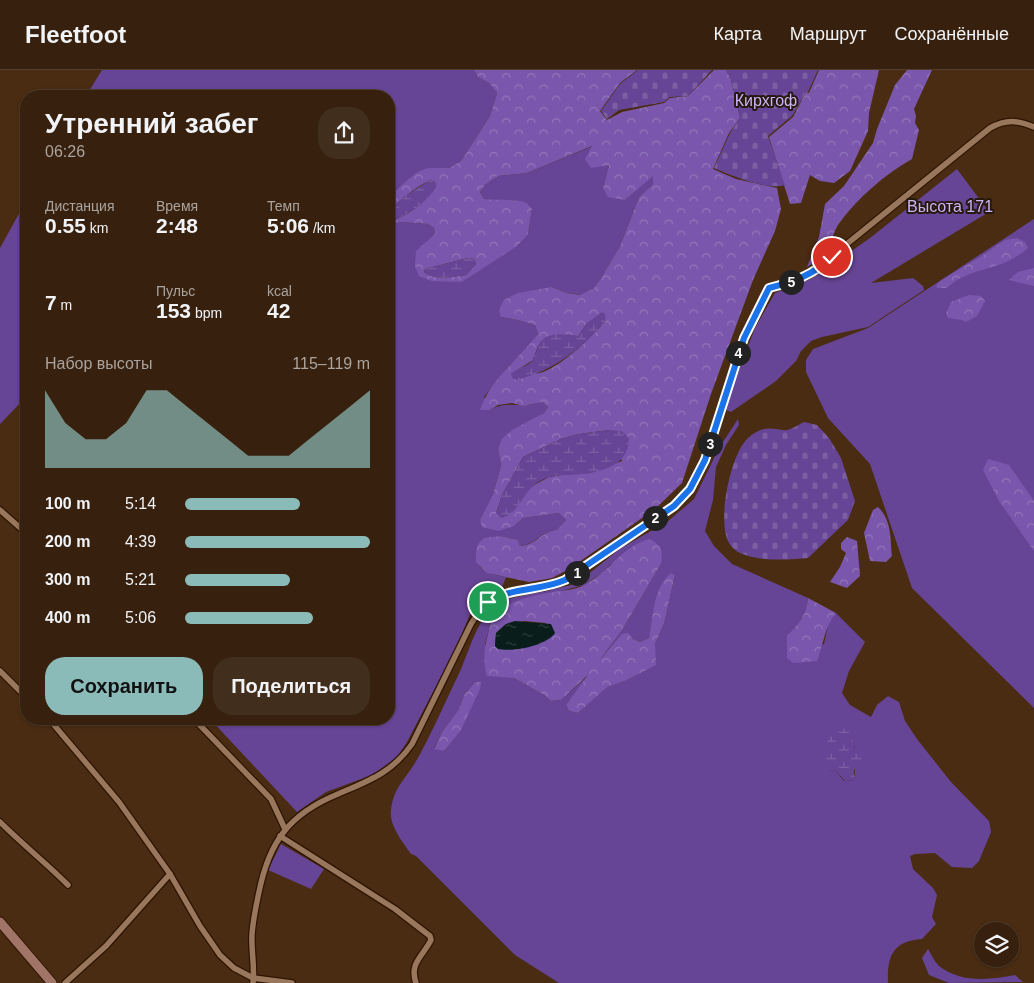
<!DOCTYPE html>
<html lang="ru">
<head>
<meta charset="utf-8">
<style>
  :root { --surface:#37210e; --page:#422e1c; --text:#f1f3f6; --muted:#aaa39e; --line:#513e2e; --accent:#8bbbb9 }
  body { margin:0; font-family:Arial,sans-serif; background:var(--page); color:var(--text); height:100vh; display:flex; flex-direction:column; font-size:19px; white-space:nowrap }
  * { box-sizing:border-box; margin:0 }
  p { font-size:16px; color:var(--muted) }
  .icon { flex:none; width:28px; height:28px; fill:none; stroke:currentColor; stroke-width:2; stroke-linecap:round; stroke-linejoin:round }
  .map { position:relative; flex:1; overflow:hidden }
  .details { position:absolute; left:20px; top:20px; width:375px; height:635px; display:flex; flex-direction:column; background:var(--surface); border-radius:20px; box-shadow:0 1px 4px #0004,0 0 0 1px var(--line) }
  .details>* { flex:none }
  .buttons { position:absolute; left:974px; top:852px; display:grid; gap:10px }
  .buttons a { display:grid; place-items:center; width:45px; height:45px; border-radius:50%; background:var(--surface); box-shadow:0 1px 4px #0004,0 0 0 1px var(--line); font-size:25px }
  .pin { position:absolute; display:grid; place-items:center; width:42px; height:42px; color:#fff; margin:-21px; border:2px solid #fff; border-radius:50%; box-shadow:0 1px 5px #0007 }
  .km { position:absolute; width:25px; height:25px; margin:-12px; border-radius:50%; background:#222; color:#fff; font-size:14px; line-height:25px; text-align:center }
  .round { display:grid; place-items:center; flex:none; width:52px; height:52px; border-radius:20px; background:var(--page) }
  .headline { display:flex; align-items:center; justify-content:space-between; height:85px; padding:0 25px }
  h1 { font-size:28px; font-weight:700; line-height:38px }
  .stats { display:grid; grid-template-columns:repeat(3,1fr); gap:8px; height:85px; padding:5px 25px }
  .stats div { display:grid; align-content:center }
  .stats b { font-size:21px; font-weight:700 }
  .stats small { font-size:14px; font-weight:400 }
  .stats p { font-size:14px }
  .chart { height:140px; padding:10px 25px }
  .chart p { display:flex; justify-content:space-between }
  .chart svg { width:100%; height:90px; margin-top:5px; fill:var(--accent); opacity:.7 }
  .cta { display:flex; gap:10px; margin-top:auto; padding:10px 25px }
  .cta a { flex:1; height:58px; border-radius:20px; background:var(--accent); color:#111; font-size:20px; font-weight:700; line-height:58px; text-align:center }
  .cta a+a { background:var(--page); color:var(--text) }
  ul { padding:0 25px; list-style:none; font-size:16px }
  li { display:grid; grid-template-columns:80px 60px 1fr; align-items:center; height:38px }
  li i { height:12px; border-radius:6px; background:var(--accent) }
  header { display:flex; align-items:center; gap:30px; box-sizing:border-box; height:70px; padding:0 25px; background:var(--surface); border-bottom:1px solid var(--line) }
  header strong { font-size:24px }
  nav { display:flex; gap:28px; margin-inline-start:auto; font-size:18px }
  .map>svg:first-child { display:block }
  .green { fill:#674596; fill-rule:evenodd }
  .forest { fill:url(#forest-crowns); fill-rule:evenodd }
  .wetland { fill:url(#wetland-marsh) }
  .cemetery { fill:url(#cemetery-stones) }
  .water { fill:url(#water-ripples) }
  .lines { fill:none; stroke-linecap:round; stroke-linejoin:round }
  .street-casing { stroke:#2e1400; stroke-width:8 }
  .secondary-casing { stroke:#2e1400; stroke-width:11 }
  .street { stroke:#98775c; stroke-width:5.5 }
  .secondary { stroke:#a07467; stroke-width:9 }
  .route-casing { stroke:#fff; stroke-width:10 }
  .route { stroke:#1a73e8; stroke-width:6 }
  .labels { text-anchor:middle; stroke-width:4; stroke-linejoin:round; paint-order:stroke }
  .park-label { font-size:16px; fill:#ccb3f7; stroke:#25180d }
</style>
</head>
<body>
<header>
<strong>Fleetfoot</strong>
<nav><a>Карта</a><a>Маршрут</a><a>Сохранённые</a></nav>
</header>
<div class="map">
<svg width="1034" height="913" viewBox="0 0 1034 913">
  <defs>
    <pattern id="forest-crowns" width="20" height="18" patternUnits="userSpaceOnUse" patternTransform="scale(1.25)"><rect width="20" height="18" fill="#7a57ac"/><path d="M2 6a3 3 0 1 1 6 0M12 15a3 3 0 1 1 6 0" fill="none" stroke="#9376b9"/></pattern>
    <pattern id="wetland-marsh" width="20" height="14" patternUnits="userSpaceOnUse" patternTransform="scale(1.25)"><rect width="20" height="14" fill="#674596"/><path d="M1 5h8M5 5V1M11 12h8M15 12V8" fill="none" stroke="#7c5fa3"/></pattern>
    <pattern id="cemetery-stones" width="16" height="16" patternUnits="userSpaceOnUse" patternTransform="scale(1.25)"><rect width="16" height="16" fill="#674596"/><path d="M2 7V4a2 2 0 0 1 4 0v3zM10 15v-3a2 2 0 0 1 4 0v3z" fill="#7c5fa3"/></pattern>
    <pattern id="water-ripples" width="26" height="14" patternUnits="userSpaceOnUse" patternTransform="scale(1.25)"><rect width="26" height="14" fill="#091d1a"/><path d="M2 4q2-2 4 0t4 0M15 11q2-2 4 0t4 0" fill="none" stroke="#2d3d3a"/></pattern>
  </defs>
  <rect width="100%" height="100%" fill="#492c12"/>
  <g class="green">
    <polygon points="102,0 474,0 478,7 489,13 497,23 490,46 461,91 449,98 427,98 398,118 389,130 389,26 86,26"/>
    <path d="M593,76L609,95L603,118L625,130L653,105V114L639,127L620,176L601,208L594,218L581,225L566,223L552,217L501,247L517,250L535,255L538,264L528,278L507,298L484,327L490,340C502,333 509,335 522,335C528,336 536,333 542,332L548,337L544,343L533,350L498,379L501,396L493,424L480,451L514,456L523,448L559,443L566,450L557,460C541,461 537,474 520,476L518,470L501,466L476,482C477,502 489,504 506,507L501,520L490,522L482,527L472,539L457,576L407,672L397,687L372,705L326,722L297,742L210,649H389V155L400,152L428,154L434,158L435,164L419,205L462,212L528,164L532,139L514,130L495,131L484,129L480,122L485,115L498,106L527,103Z"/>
    <polygon points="957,99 989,142 871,213 913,208 923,216 924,220 868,257 822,267 811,271 801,281 796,291 776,311 731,342 724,339 755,258 775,223 813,208 870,168"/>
    <polygon points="26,131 26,327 0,354 0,178"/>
    <polygon points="1034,149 1034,638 912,518 870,394 828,348 806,302 806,290 813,279 868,258"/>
    <path d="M738,349L739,355L726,375L716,397L713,430L705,461L714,476L732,494L808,528C806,545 800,553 787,565V588L824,574L829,551L836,543L865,572L849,601L842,623L850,635L871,647L877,635L888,626L899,632L905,651L917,669L951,712L989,751L991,762L979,791L972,798L952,797L935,783L915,784L910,786L913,799L933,818L937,825L932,847L936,854L922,869C893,871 887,886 888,913H559L515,885L416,786L411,784C403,772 389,756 391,740C394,717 404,711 415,693C429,669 442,639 454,614C465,594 470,570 482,551C488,541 494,535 504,530L576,514L621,478L667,452L694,429L719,378ZM611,494H661L621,562L590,604L561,630L551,631L544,625L514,608L485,574L491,552L499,541L514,533L584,515L602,503ZM671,503L675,505L664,554L655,574V595L625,611L606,617L578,643L569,641L566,635L581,616L628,564L633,569L640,572L649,568L652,556ZM475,612L470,639L461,659L444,681L434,678L442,662L459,639L464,625ZM852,666L855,680V710L844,711L835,700L829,701Z"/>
    <polygon points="281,774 324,799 311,819 268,800"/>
    <path d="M928,879C931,884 934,891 939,896C960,913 990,910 1015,905L1023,912L949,913L929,905L922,888Z"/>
  </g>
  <g class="forest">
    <path d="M474,0H637L620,13L600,41L607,50L622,42L664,33L670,28L688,26L714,0H726L731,9L740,48L729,63L713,99L736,109L777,118L781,139L775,161L753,210L711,324L682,413L655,439L569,499L552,508L529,512L487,503L476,492V482L478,474L484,468L501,466L518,470L520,476C537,475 541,461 557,460L566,450L559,443L523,448L514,456L498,461L482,457L480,450L493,424L501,396L498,379L502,369L512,360L544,343L548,337L542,332L523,336L512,333L498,335L490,340H480C490,309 519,289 538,264L535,255L517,250L501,247L499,240L504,230L518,223L552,217L566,223L580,225L594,218L601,208L620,176L639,127L653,114V106L625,130L608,127L603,118L609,95L591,98L585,89L592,76L527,103L498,106L485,115L480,122L484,129C495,131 518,128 526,133C528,134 530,137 532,139L528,164L517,176L462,212L432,211L419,206L415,196L416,181L435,164L434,158L428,154L400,152L389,155V130L398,118L416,103L427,98H449L461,91L490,46L497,23L489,13L478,7ZM430,110L435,112C431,129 410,145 393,150L389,142C400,129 415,118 430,110ZM468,188L474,189L476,194L466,205C452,207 436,211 424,202L425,199ZM606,250C593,266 559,299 539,303C531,305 520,304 511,304L533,290L538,276L545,268L556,265L578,266L587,253ZM610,360L622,391L590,403L561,405L549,407L534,415L496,443L503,423L523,387L561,369L578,364Z"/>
    <polygon points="819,0 879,0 869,43 868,61 850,101 834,113 820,111 810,105 801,133 790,134 769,67 793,47 806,22 809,23"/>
    <path d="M907,0H932L914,39L916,46L915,53L919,60L912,89C884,105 859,127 840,152C832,162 832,177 823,186C818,190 812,194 807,197L819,167L825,134L844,116L873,73L877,59L895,15Z"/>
    <path d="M1017,168L1025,172L1028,178C1020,185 1011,190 1001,194C982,201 962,203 947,218H937L936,216L940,211L980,187L1005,170Z"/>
    <polygon points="1034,198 1034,216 1009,210 1018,202"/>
    <polygon points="969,225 981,226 985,231 977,246 966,252 962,250 948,248 946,244 951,232"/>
    <polygon points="988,389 1009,395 1034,431 1034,481 999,431 983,400"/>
    <path d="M878,437C892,451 890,468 892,486L886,492L870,491L864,463L873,440Z"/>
    <polygon points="847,467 857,471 860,506 847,518 830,512 840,497 846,483 841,479 841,473"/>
    <path d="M650,469C662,476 663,481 661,494L621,562L599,591L622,564L628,563L633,569L640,572L649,568C654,545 652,520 671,503L675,505L664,554L655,574L656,595L625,611L607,617L578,643L569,641L566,635L588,605L561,630L551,631L544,625L514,608L487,606C483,592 484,578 488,564C490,555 492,546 500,540C514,529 537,525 554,522C564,520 575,520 584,515C609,503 623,475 650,469ZM525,551L546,553L528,576L519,579H498L495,575L496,563L506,554Z"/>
    <path d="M808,528L836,543C825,555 823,576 817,591L793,593L787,588V565C800,553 806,545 808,528Z"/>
    <polygon points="475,612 481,612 480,619 461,660 444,681 434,679 442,662 459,639 464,625"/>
  </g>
  <g class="wetland">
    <path d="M430,110L436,113V118C426,132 409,145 393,150L389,147V142L404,127Z"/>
    <path d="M468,188L474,189L476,194L466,205C452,207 436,211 424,202L425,199Z"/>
    <path d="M602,242L605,244L606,250C582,279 553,301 516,310L512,308L511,304C517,298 526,297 532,291C535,287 536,281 538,276C545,261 564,264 578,266L587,253Z"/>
    <path d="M610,360L622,361L629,368C629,391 611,399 590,403C571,407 551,401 534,415C522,426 519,442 502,448L497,445L496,443L503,423L523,387L561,369L578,364Z"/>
    <path d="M851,658L855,680L865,688L863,697L854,700L855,710L845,711L835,700L829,701C824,681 824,678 833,660Z"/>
  </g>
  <g class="cemetery">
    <polygon points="638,0 712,0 688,26 670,27 664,32 619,40 607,49 601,41 620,14"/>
    <path d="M726,0H818L808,22H806L792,46L768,66L785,115C768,121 730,105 714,98L730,63L740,48L731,9Z"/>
    <path d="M804,352L817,355L829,368L841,388L855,431L848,450L808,488C788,490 745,493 731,476C715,457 730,384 748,368C757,360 765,357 776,359C779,359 784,361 787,360C793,359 799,354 804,352Z"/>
  </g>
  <path class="water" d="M515,551L551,554L555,563C546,576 513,582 498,579L495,576L496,563L506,554Z"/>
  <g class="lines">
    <g class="street-casing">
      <g id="street">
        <polyline points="0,440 26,463"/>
        <polyline points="0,601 26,627"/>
        <polyline points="49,649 119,732 170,804 200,856 220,885 234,898 253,908 292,913"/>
        <polyline points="194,649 271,729 285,759"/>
        <path d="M0,752C22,774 46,793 68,815"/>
        <path d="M280,766L395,839L430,866L431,870C423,886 409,893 416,913"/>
        <polyline points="65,913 106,876 170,804"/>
        <path d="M253,913C255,897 251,880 252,864C253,850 256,836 259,822C269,772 289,744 338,724C368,711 392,703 412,674L471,554L482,537L498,526L508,523L547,517L565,510L674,436L690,419L705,390L743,268L769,218L802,208L822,196L848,173L990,58C1006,49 1017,50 1034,57"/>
      </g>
    </g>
    <g class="secondary-casing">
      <polyline id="secondary" points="0,852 52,913"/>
    </g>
    <use href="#street" class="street"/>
    <use href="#secondary" class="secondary"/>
  </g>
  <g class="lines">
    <g class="route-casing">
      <path id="route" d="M488,532C511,517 540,521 565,510L674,436L690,419L705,390L744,268L769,218C793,212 813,205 832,187"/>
    </g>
    <use href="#route" class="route"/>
  </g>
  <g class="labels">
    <g class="park-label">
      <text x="766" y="36">Кирхгоф</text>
      <text x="950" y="142">Высота 171</text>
    </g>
  </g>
</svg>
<div class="buttons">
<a><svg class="icon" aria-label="layers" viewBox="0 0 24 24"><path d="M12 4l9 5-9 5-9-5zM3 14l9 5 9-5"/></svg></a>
</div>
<div class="pin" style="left:488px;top:532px;background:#1e9e55"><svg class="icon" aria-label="arrive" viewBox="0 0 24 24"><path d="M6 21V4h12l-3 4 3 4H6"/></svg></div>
<div class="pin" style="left:832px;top:187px;background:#d93025"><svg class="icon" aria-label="check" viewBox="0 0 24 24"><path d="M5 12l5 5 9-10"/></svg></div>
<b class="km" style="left:577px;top:503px">1</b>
<b class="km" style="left:655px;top:448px">2</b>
<b class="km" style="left:710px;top:374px">3</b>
<b class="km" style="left:738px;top:283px">4</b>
<b class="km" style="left:791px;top:212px">5</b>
<section class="details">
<div class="headline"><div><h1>Утренний забег</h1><p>06:26</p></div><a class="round"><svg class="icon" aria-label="share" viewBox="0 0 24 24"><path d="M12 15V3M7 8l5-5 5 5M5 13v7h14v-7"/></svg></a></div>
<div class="stats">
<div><p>Дистанция</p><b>0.55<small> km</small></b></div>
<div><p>Время</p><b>2:48</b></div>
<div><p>Темп</p><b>5:06<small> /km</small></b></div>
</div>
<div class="stats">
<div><b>7<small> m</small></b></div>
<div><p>Пульс</p><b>153<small> bpm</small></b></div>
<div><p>kcal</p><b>42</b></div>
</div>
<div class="chart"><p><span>Набор высоты</span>115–119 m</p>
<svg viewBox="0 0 160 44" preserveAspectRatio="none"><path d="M0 44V6L10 22L20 30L30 30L40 22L50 6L60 6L70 14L80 22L90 30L100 38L110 38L120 38L130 30L140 22L150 14L160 6V44z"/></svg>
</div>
<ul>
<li><b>100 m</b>5:14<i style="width:62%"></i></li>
<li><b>200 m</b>4:39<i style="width:100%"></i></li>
<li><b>300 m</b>5:21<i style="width:57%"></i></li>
<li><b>400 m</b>5:06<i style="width:69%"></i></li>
</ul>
<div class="cta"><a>Сохранить</a><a>Поделиться</a></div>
</section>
</div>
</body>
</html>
